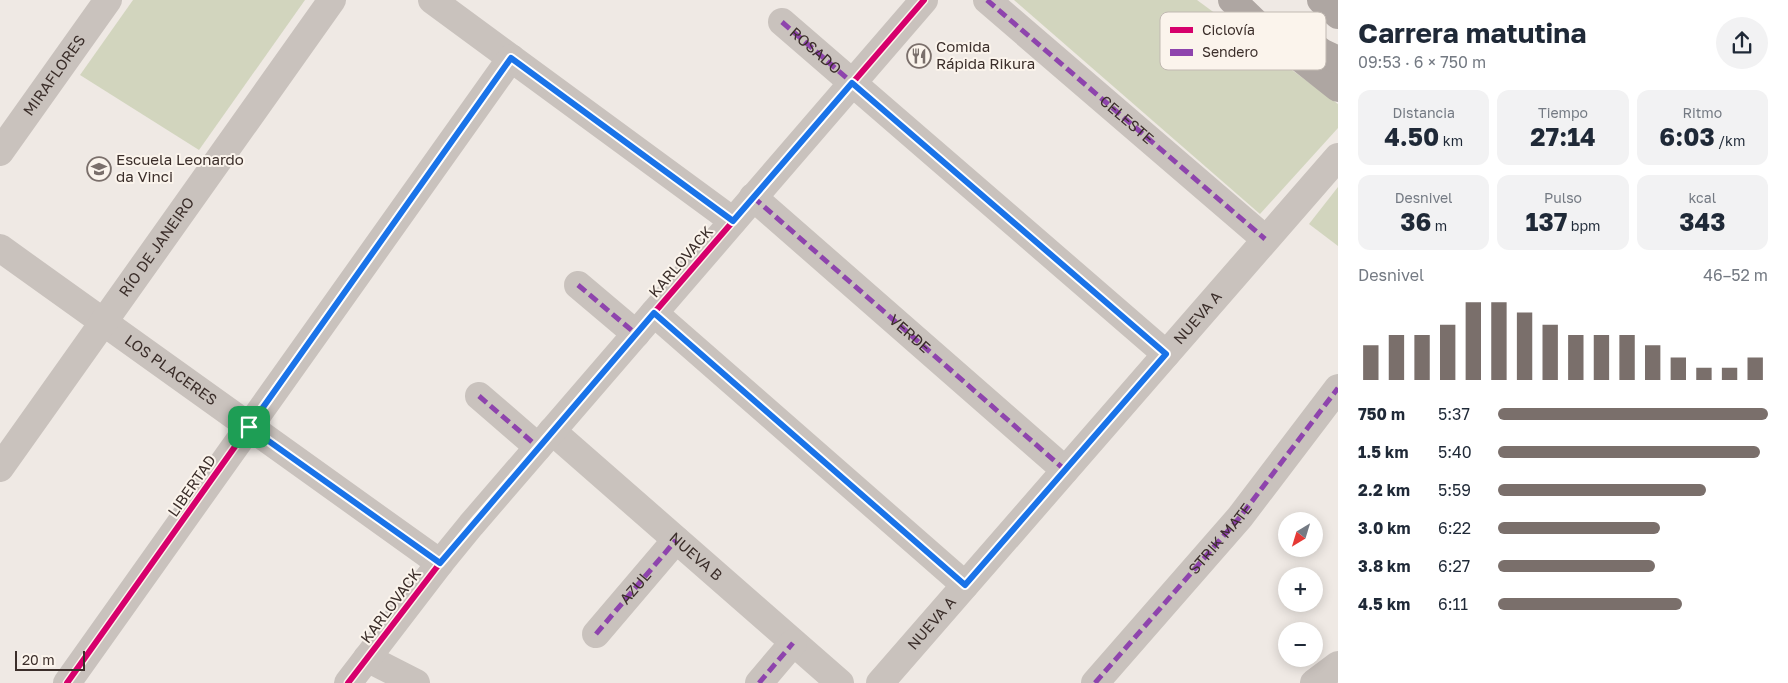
<!DOCTYPE html>
<html lang="es">
<head>
<meta charset="utf-8">
<style>
  :root { --surface:#fff; --page:#f2f2f3; --text:#1f2937; --muted:#747a83; --accent:#7a6f6b }
  body { margin:0; font-family:"Golos Text",sans-serif; background:var(--page); color:var(--text); height:100vh; display:flex; flex-direction:column; font-size:19px; white-space:nowrap }
  * { box-sizing:border-box; margin:0 }
  p { font-size:16px; color:var(--muted) }
  .icon { flex:none; width:28px; height:28px; fill:none; stroke:currentColor; stroke-width:2; stroke-linecap:round; stroke-linejoin:round }
  .map { position:relative; flex:1; overflow:hidden }
  .details { display:flex; flex-direction:column; background:var(--surface); width:450px }
  .details>* { flex:none }
  .needle { width:32px; rotate:218deg }
  .controls { position:absolute; left:1278px; top:512px; display:grid; gap:10px }
  .controls a { display:grid; place-items:center; width:45px; height:45px; border-radius:50%; background:var(--surface); box-shadow:0 2px 12px #0003; font-size:25px }
  .scale { position:absolute; left:15px; bottom:12px; width:70px; box-sizing:border-box; padding-left:5px; border:2px solid #3b2e2a; border-top:0; font-size:14px; line-height:18px; white-space:nowrap; color:#3b2e2a; -webkit-text-stroke:4px #fbf4ec; paint-order:stroke }
  .pin { position:absolute; display:grid; place-items:center; width:42px; height:42px; color:#fff; margin:-21px; border-radius:10px; box-shadow:0 2px 8px #0006 }
  .round { display:grid; place-items:center; flex:none; width:52px; height:52px; border-radius:26px; background:var(--page) }
  .headline { display:flex; align-items:center; justify-content:space-between; height:85px; padding:0 20px }
  h1 { font-size:28px; font-weight:700; line-height:38px }
  .metrics { display:grid; grid-template-columns:repeat(3,1fr); gap:8px; height:85px; padding:5px 20px }
  .metrics div { display:grid; align-content:center; border-radius:12px; background:var(--page); text-align:center }
  .metrics b { font-size:25px; font-weight:700 }
  .metrics small { font-size:14px; font-weight:400 }
  .metrics p { font-size:14px }
  .chart { height:140px; padding:10px 20px }
  .chart p { display:flex; justify-content:space-between }
  .chart svg { width:100%; height:90px; margin-top:5px; stroke:var(--accent); stroke-width:6 }
  ul { padding:0 20px; list-style:none; font-size:16px }
  li { display:grid; grid-template-columns:80px 60px 1fr; align-items:center; height:38px }
  li i { height:12px; border-radius:6px; background:var(--accent) }
  main { display:flex; flex:1; min-height:0 }
  .map>svg:first-child { display:block }
  .green { fill:#d2d5be }
  .lines { fill:none; stroke-linecap:round; stroke-linejoin:round }
  .minor { stroke:#c9c2bd; stroke-width:28 }
  .major { stroke:#aea6a2; stroke-width:28 }
  .quiet { stroke:#8e44ad; stroke-width:5; stroke-dasharray:10 5; stroke-linecap:butt }
  .cycleway-casing { stroke:#fbf4ec; stroke-width:9 }
  .cycleway { stroke:#d6006c; stroke-width:6 }
  .route-casing { stroke:#fff; stroke-width:10 }
  .route { stroke:#1a73e8; stroke-width:6 }
  .labels { text-anchor:middle; stroke-width:4; stroke-linejoin:round; paint-order:stroke }
  .poi-label { font-size:15px; fill:#3b2e2a; stroke:#fbf4ec; text-anchor:start }
  .street-label { font-size:15px; fill:#3b2e2a; stroke:#fbf4ec }
  .key { fill:#fbf4ec; stroke:#c1b9b2; stroke-width:1 }
  .key-label { font-size:14px; fill:#3b2e2a }
</style>
</head>
<body>
<main>
<div class="map">
<svg width="1338" height="683" viewBox="0 0 1338 683">
  <rect width="100%" height="100%" fill="#efe9e4"/>
  <g class="green">
    <polygon points="133,0 305,0 199,150 80,75"/>
    <polygon points="1014,0 1197,0 1338,104 1338,128 1260,214"/>
    <polygon points="1338,187 1338,246 1309,224"/>
  </g>
  <g class="lines">
    <g class="minor">
      <polyline points="432,0 733,221"/>
      <polyline points="987,0 1265,239"/>
      <path id="s1" d="M782,22L1166,354"/>
      <path id="s2" d="M0,152L108,0"/>
      <path id="s3" d="M753,197L1065,470"/>
      <path id="s4" d="M0,248L440,563"/>
      <polyline points="578,285 636,334"/>
      <polyline points="654,313 965,585"/>
      <polyline points="479,396 538,447"/>
      <path id="s5" d="M552,431L840,683"/>
      <path id="s6" d="M0,468L332,0"/>
      <polyline points="596,634 676,540"/>
      <polyline points="367,658 416,683"/>
      <polyline points="67,683 511,58"/>
      <polyline points="348,683 440,563 471,525 924,0"/>
      <polyline points="759,683 793,643"/>
      <path id="s7" d="M880,683L1338,157"/>
      <polyline points="1095,683 1240,517 1338,388"/>
      <polyline points="1314,683 1338,665"/>
    </g>
    <g class="major">
      <polyline points="1232,0 1256,23 1338,88"/>
      <polyline points="1321,0 1338,15"/>
      <polyline points="1298,35 1323,53 1338,60"/>
    </g>
    <g class="quiet">
      <path id="s8" d="M987,0L1265,239"/>
      <polyline points="782,22 1166,354"/>
      <polyline points="753,197 1065,470"/>
      <polyline points="578,285 636,334"/>
      <polyline points="654,313 965,585"/>
      <polyline points="479,396 538,447"/>
      <path id="s9" d="M596,634L676,540"/>
      <polyline points="759,683 793,643"/>
      <path id="s10" d="M1095,683L1240,517L1338,388"/>
    </g>
    <g class="cycleway-casing">
      <g id="cycleway">
        <polyline points="67,683 511,58"/>
        <polyline points="348,683 440,563 471,525 924,0"/>
      </g>
    </g>
    <use href="#cycleway" class="cycleway"/>
  </g>
  <g class="lines">
    <g class="route-casing">
      <polygon id="route" points="511,58 733,221 852,83 1166,354 965,585 654,313 440,563 249,427"/>
    </g>
    <use href="#route" class="route"/>
  </g>
  <defs>
    <g id="restaurant-ring" transform="scale(1.25)"><circle r="9.5" fill="#fbf4ec" stroke="#7a6f6b" stroke-width="1.5"/><path d="M-5-6h1v4h1v-4h1v4h1v-4h1v5L-1.5 .5V6h-2V.5L-5-1ZM5-6V6H3V1.5H1.5Q1.5-4 5-6Z" fill="#7a6f6b"/></g>
    <g id="school-ring" transform="scale(1.25)"><circle r="9.5" fill="#fbf4ec" stroke="#7a6f6b" stroke-width="1.5"/><path d="M0-5L7-2L0 1L-7-2ZM-4 1L0 2.5L4 1V4Q0 6-4 4Z" fill="#7a6f6b"/></g>
  </defs>
  <g fill-rule="evenodd">
    <use href="#restaurant-ring" x="919" y="56"/>
    <use href="#school-ring" x="99" y="169"/>
  </g>
  <g class="labels">
    <g class="poi-label">
      <text x="936" y="52">Comida<tspan x="936" dy="17">Rápida Rikura</tspan></text>
      <text x="116" y="165">Escuela Leonardo<tspan x="116" dy="17">da Vinci</tspan></text>
    </g>
    <g class="street-label">
      <text dy="5" stroke="none"><textPath href="#s1" startOffset="44">ROSADO</textPath></text>
      <text dy="5" stroke="none"><textPath href="#s2" startOffset="94">MIRAFLORES</textPath></text>
      <text dy="5" stroke="none"><textPath href="#s8" startOffset="184">CELESTE</textPath></text>
      <text dy="5" stroke="none"><textPath href="#s6" startOffset="271">RÍO DE JANEIRO</textPath></text>
      <text transform="translate(681 262) rotate(-49)" y="5">KARLOVACK</text>
      <text dy="5" stroke="none"><textPath href="#s7" startOffset="484">NUEVA A</textPath></text>
      <text dy="5" stroke="none"><textPath href="#s3" startOffset="208">VERDE</textPath></text>
      <text dy="5" stroke="none"><textPath href="#s4" startOffset="210">LOS PLACERES</textPath></text>
      <text transform="translate(192 486) rotate(-55)" y="5">LIBERTAD</text>
      <text dy="5" stroke="none"><textPath href="#s10" startOffset="191">STRIK MATE</textPath></text>
      <text dy="5" stroke="none"><textPath href="#s5" startOffset="191">NUEVA B</textPath></text>
      <text dy="5" stroke="none"><textPath href="#s9" startOffset="61">AZUL</textPath></text>
      <text transform="translate(391 606) rotate(-53)" y="5">KARLOVACK</text>
      <text dy="5" stroke="none"><textPath href="#s7" startOffset="79">NUEVA A</textPath></text>
    </g>
  </g>
  <rect x="1160" y="12" width="166" height="58" rx="8" class="key"/>
  <rect x="1170" y="27" width="23" height="6" fill="#d6006c"/>
  <rect x="1170" y="49" width="23" height="7" fill="#8e44ad"/>
  <g class="key-label">
    <text x="1202" y="35">Ciclovía</text>
    <text x="1202" y="57">Sendero</text>
  </g>
</svg>
<div class="controls">
<a><svg class="needle" viewBox="-14 -14 28 28"><path d="M0-13l5 13h-10z" fill="#e53935"/><path d="M0 13l5-13h-10z" fill="#747a83"/></svg></a>
<a>+</a>
<a>−</a>
</div>
<div class="scale">20 m</div>
<div class="pin" style="left:249px;top:427px;background:#1e9e55"><svg class="icon" aria-label="arrive" viewBox="0 0 24 24"><path d="M6 21V4h12l-3 4 3 4H6"/></svg></div>
</div>
<section class="details">
<div class="headline"><div><h1>Carrera matutina</h1><p>09:53 · 6 × 750 m</p></div><a class="round"><svg class="icon" aria-label="share" viewBox="0 0 24 24"><path d="M12 15V3M7 8l5-5 5 5M5 13v7h14v-7"/></svg></a></div>
<div class="metrics">
<div><p>Distancia</p><b>4.50<small> km</small></b></div>
<div><p>Tiempo</p><b>27:14</b></div>
<div><p>Ritmo</p><b>6:03<small> /km</small></b></div>
</div>
<div class="metrics">
<div><p>Desnivel</p><b>36<small> m</small></b></div>
<div><p>Pulso</p><b>137<small> bpm</small></b></div>
<div><p>kcal</p><b>343</b></div>
</div>
<div class="chart"><p><span>Desnivel</span>46–52 m</p>
<svg viewBox="0 0 160 44" preserveAspectRatio="none"><path d="M5 44V27M15 44V22M25 44V22M35 44V17M45 44V6M55 44V6M65 44V11M75 44V17M85 44V22M95 44V22M105 44V22M115 44V27M125 44V33M135 44V38M145 44V38M155 44V33"/></svg>
</div>
<ul>
<li><b>750 m</b>5:37<i style="width:100%"></i></li>
<li><b>1.5 km</b>5:40<i style="width:97%"></i></li>
<li><b>2.2 km</b>5:59<i style="width:77%"></i></li>
<li><b>3.0 km</b>6:22<i style="width:60%"></i></li>
<li><b>3.8 km</b>6:27<i style="width:58%"></i></li>
<li><b>4.5 km</b>6:11<i style="width:68%"></i></li>
</ul>
</section>
</main>
</body>
</html>
